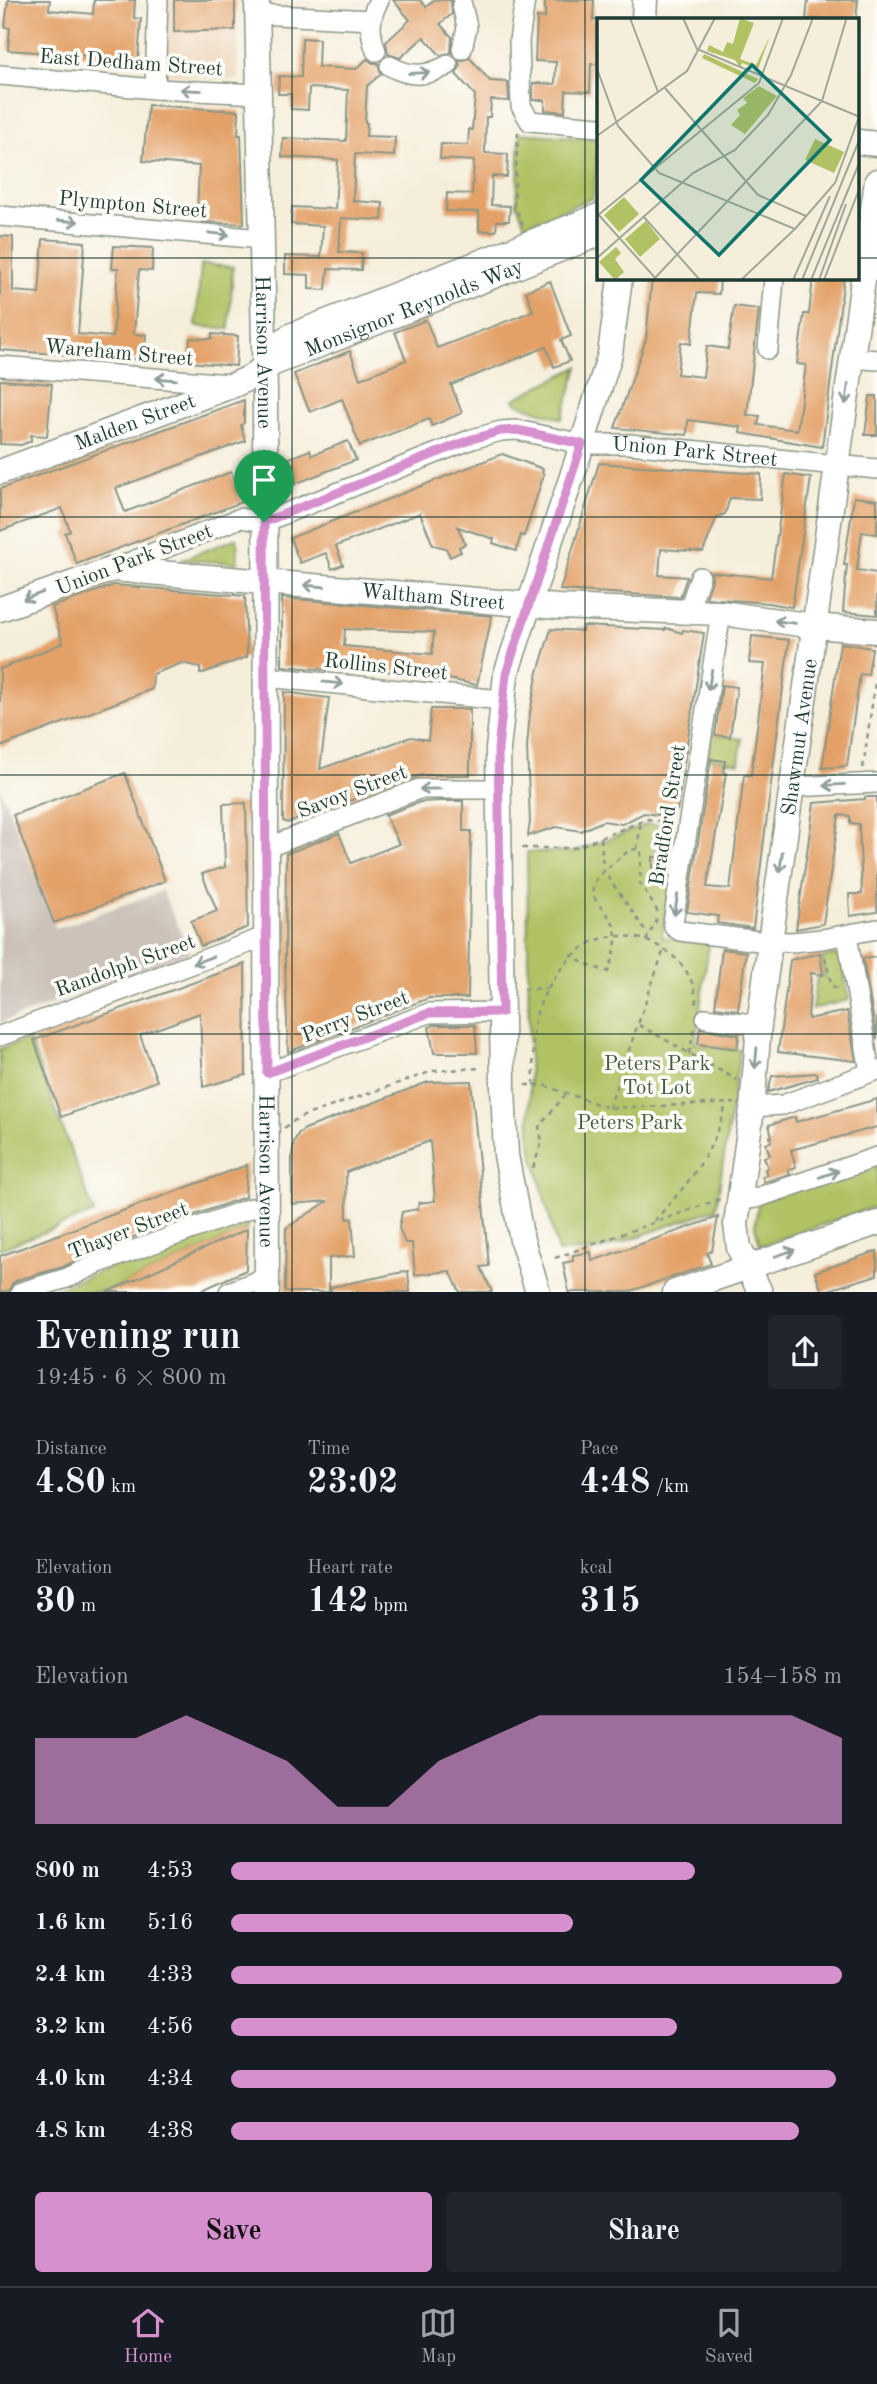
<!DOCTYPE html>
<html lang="en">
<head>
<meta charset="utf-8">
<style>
  :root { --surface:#171b24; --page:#20242c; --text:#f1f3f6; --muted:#9ea1a6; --line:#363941; --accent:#d690ce }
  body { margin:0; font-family:"Old Standard TT",serif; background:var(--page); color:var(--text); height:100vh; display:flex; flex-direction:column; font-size:26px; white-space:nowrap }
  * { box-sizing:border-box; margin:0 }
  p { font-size:23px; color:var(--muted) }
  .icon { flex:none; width:38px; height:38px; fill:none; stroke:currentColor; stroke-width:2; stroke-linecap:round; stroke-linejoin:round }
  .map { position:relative; height:1292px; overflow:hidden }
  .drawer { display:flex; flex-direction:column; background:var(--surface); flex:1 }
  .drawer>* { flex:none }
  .pin { position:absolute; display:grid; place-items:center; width:60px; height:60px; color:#fff; margin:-72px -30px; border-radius:50% 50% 50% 0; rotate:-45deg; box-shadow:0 0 7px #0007 }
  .pin .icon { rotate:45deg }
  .round { display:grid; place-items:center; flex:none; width:74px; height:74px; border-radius:7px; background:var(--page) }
  .head { display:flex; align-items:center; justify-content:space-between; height:119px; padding:0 35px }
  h1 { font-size:38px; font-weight:600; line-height:52px }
  .figures { display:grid; grid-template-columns:repeat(3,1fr); gap:10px; height:119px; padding:7px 35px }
  .figures div { display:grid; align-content:center }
  .figures b { font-size:35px; font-weight:600 }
  .figures small { font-size:19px; font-weight:400 }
  .figures p { font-size:19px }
  .chart { height:196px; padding:14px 35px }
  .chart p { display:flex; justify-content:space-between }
  .chart svg { width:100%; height:126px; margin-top:7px; fill:var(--accent); opacity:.7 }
  .button { display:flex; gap:14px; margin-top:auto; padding:14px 35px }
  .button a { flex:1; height:80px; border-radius:7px; background:var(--accent); color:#111; font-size:28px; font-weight:600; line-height:80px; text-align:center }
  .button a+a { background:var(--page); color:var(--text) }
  ul { padding:0 35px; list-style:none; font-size:23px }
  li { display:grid; grid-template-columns:112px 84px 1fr; align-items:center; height:52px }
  li i { height:18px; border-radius:9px; background:var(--accent) }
  .tab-bar { display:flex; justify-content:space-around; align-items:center; height:98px; border-top:2px solid var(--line); background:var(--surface); font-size:19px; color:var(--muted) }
  .tab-bar a { display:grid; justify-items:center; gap:4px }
  .tab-bar .current { color:var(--accent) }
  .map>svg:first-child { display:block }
  .built { fill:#eed7bb }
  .industrial { fill:#ccc2b9 }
  .green { fill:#b1c265; stroke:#68804c; stroke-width:2 }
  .building { fill:#e3a167; fill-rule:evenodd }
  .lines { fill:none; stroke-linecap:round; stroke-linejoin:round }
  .minor-casing { stroke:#8a9687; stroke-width:22 }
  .major-casing { stroke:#8a9687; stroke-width:27 }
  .path { stroke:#8a9687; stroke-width:2.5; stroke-dasharray:5 5; stroke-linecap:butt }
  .minor { stroke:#fff; stroke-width:19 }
  .major { stroke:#fff; stroke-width:24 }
  .oneway { stroke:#8f9e9a }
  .route-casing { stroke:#fff; stroke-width:14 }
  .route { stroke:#d690ce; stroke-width:9 }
  .grid { fill:none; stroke:#1f3d34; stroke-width:2; stroke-opacity:0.55 }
  .labels { text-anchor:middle; stroke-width:7; stroke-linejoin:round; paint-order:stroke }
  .street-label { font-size:21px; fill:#1f3d34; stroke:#fdfcf7 }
  .park-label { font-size:21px; fill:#445e40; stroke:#fdfcf7 }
  .inset-road { fill:none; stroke:#9fa798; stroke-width:2 }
  .view { fill:#0f766e; fill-opacity:0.15; stroke:#0f766e; stroke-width:3.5 }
  .inset-edge { fill:none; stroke:#1f3d34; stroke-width:3.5 }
</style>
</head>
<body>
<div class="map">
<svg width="877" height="1292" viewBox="0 0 877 1292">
  <rect width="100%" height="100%" fill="#fdfcf7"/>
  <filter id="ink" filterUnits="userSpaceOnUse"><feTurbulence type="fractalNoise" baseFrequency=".0143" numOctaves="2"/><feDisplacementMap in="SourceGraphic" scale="14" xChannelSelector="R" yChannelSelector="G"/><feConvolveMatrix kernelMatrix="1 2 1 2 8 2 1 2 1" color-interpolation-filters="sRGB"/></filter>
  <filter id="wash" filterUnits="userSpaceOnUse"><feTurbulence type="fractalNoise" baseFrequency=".00686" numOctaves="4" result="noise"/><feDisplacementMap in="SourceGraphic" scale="28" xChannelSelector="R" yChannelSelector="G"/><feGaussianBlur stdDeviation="1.57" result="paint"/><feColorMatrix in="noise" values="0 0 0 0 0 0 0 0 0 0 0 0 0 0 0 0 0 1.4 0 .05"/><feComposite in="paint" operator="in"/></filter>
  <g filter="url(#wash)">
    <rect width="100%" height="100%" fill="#f5eeda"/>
    <polygon class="built" points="166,0 237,0 238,80 160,74"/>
    <polygon class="industrial" points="0,787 56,929 162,891 190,953 0,1023"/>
    <g class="green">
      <polygon points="520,133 599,139 593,198 525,225 517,204"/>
      <polygon points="201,264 233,267 229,329 196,326"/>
      <polygon points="578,367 562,419 516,403 514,399"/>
      <polygon points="237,538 238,563 181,560"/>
      <polygon points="711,734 742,739 739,763 708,758"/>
      <polygon points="648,824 660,825 653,857 654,879 671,878 662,937 709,944 695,1044 740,1050 716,1209 600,1250 558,1252 530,1141 527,852 574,852"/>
      <polygon points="841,954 849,1000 812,1009 817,976 824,976 822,957"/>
      <polygon points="29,1039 94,1213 0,1249 0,1049"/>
      <polygon points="877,1162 877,1206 760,1246 755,1226 758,1202"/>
      <polygon points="246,1213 247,1229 107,1292 48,1292"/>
    </g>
    <g id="blocks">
      <g class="building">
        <polygon points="8,0 50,0 49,10 93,14 94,0 135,0 134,18 141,19 138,60 132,60 132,62 103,60 104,57 8,50 10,28 5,27"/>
        <polygon points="174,0 235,0 235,30 174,32"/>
        <polygon points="393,0 420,0 426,7 434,0 451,0 452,14 440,24 452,37 451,53 440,55 424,37 400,58 388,54 386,42 410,20"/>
        <polygon points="545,0 594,0 593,20 599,20 599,64 591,64 590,92 566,91 565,112 545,110 545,100 533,100 533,83 555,84 556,62 535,61 537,17 545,18"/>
        <polygon points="808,0 858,0 856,19 806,19"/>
        <polygon points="302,38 319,39 318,67 356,69 367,59 373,63 378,63 381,74 367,86 365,123 367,123 366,136 395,137 394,156 355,154 353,201 383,203 382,220 341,218 339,252 362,253 361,270 328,269 326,290 309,289 309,275 285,274 285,256 321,257 323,226 291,224 292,207 335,209 338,160 282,157 283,138 346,141 348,90 309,88 308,110 291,109 291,94 278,94 279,76 301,77"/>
        <polygon points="470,58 490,81 508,82 509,101 491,100 490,117 486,117 485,153 508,154 507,177 492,176 491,205 510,206 509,221 497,221 496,231 479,231 479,212 446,211 447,193 472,194 474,161 440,159 441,144 468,145 469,129 472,130 475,95 456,74 460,66 459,61"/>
        <polygon points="148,105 239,111 238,135 241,135 244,224 203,222 203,215 197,215 199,166 143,161"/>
        <polygon points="0,236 13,237 13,291 39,293 43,239 85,242 78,334 113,337 118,268 112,268 114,246 153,248 152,271 139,270 134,334 146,335 144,360 0,350"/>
        <polygon points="652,278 720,278 719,294 697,293 691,344 681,342 677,374 703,377 707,346 728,349 734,306 759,309 747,415 760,416 758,425 797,430 806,365 797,364 804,314 809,314 813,278 844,278 822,447 740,433 741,427 688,420 687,435 615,428 646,339"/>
        <polygon points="550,281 571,336 561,340 570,361 554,367 546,347 451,385 462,413 432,426 429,419 360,446 342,399 310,412 294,374 350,351 360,379 406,360 395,332 426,320 437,348 533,311 526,291"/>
        <polygon points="212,334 238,336 236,366 188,362 190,338 212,339"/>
        <polygon points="0,380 52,384 47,436 31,435 31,441 21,445 0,444"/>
        <polygon points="870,396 877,396 877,435 865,435"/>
        <polygon points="244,400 244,423 241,425 245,441 116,488 125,512 231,472 242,502 77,564 65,533 70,531 62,508 0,531 0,489"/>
        <polygon points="348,441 356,460 292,485 285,466 291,463 289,458 310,450 312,455"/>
        <polygon points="502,454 543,469 542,473 544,474 524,536 521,535 516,551 493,543 494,539 458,527 465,544 459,547 461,552 450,557 446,548 433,545 420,513 336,546 343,565 332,569 326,553 300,563 290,538"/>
        <polygon points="599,463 761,474 760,499 730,498 725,514 717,517 703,552 661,549 659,575 687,577 680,597 560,590"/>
        <polygon points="786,474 811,478 792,607 768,603 706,598 712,580 711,572 771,578"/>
        <polygon points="854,497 877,500 877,534 862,532 857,570 877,573 877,615 843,612 847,565 844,565"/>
        <polygon points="114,585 245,596 247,657 200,674 200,667 182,663 153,674 152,689 0,747 0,669 63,643 52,607"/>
        <path d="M282,598L492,616L477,685L430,675L326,666V670L282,666ZM345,629L434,632L432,654L344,646Z"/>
        <polygon points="583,626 665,630 666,628 682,633 683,630 704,633 677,810 659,807 658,815 644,813 622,824 603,821 581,831 556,827 528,836 530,822 527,747 530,712 538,672 551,629 582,631"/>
        <polygon points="752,636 789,640 753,928 717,923 718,916 687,912 711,759 725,761 724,772 726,773 707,887 730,889 744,775 751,775 765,664 749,663"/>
        <polygon points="840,643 872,648 868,675 860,674 847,766 822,768"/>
        <polygon points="722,685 737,687 730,737 715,735"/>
        <polygon points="284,692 329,698 320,769 411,737 428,740 431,709 470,709 470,775 421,775 288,823 283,821"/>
        <polygon points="125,773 165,881 54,923 13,815"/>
        <polygon points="865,797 877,797 877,912 850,916 849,894 862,894 859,824 850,823 850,816 839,815 823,924 796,929 814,803 865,799"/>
        <polygon points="441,801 463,801 463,831 471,831 468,998 429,998 288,1052 285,963 286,854 339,833 351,863 399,844 385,815 420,802"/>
        <polygon points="246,803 248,927 201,946 191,921 217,911 202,874 225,867 223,804"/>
        <polygon points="653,857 671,858 668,878 653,879"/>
        <polygon points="722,949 746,952 738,1010 715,1007"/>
        <polygon points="820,953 823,975 811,973 808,1019 847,1011 856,1061 778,1052 790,960"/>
        <polygon points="877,957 877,1040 863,959"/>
        <polygon points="245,964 246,1075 203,1087 200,1013 140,1035 157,1081 61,1117 34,1040"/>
        <polygon points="434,1025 475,1025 477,1053 434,1053 429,1027"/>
        <polygon points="700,1028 739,1035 737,1049 698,1044"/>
        <polygon points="817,1073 818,1078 768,1092 772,1076"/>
        <polygon points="471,1081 489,1266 481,1267 492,1292 460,1292 450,1271 415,1275 412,1243 405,1243 399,1228 402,1212 418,1209 419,1203 435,1201 430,1141 346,1172 347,1219 352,1218 355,1256 329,1258 329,1292 285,1292 286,1228 328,1201 292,1204 292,1156 294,1142 298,1134 305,1129 428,1082"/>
        <polygon points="877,1099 877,1127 791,1150 796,1167 788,1170 790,1174 764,1182 762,1176 767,1175 765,1169 768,1168 764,1157 770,1155 766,1144 771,1142 770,1137 772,1137 769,1125 795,1117 796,1122"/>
        <polygon points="247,1165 245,1197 95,1251 63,1267 17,1280 12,1284 9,1291 0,1292 0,1256"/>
        <polygon points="718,1217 712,1251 707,1253 711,1264 628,1292 569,1292 563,1263 573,1261 573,1255 591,1252 592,1261"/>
        <polygon points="247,1229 246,1270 198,1292 107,1292"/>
        <polygon points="877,1251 877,1275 822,1292 815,1272"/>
        <polygon points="408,1271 410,1292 331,1292 331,1287"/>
      </g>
    </g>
  </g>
  <g filter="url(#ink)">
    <use href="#blocks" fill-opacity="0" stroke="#8a9687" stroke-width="2"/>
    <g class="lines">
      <g class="minor-casing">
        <g id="minor">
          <polyline points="525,0 519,41 521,106 530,121 599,127"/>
          <polyline points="462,5 467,27 462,49"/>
          <polyline points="257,14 371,20"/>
          <path d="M376,51C369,32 369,18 379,0"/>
          <path d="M390,66C411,78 428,76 448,65"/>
          <polyline points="0,75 155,89 259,94"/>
          <polyline points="155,89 158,0"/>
          <polyline points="0,216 262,239"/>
          <polyline points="768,349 774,278"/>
          <polyline points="852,358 877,360"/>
          <polyline points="0,366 230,384"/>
          <path id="s1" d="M113,569L240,518L264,522L472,439L501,431L517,430L582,444H629L877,469"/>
          <polyline points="691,603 700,577"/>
          <polyline points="721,613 673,923 674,927 680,931 759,941 792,942 822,939 877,929"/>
          <polyline points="265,677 502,700"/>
          <polyline points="792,787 877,783"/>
          <polyline points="266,848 419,789 499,789"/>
          <polyline points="847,935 870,1072"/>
          <polyline points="706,1018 759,1025"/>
          <polyline points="0,1036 267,936"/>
          <polyline points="267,1073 429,1013 502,1012"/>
          <polyline points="752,1107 783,1105 877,1070"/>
          <polyline points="740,1200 756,1198 877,1157"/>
          <polyline points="21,1292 67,1278 99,1263 251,1208"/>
          <polyline points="229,1292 267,1277"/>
        </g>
      </g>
      <g class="major-casing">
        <g id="major">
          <path id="s2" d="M257,0L265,393L267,1292"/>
          <polyline points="644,19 645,0"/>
          <polyline points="858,142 877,144"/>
          <polyline points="264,367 278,344 290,336 599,216"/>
          <path id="s3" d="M0,472L236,384L251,377L264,367L599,234"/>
          <path id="s4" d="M0,609L113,569L558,607L721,613L814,626L877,631"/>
          <polyline points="538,1292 522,1240 506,1155 503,1087 498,749 506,674 576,464 610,354 620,278"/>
          <polyline points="675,1292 877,1223"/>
          <path id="s5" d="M760,1292L739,1248L736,1224L752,1109L759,1025L770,942L877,181"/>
        </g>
      </g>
      <g class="path">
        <polyline points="518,132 514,205 523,225"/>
        <polyline points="863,768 877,669"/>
        <polyline points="601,838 603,870 648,934"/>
        <polyline points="522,848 574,848 648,819 670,823"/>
        <polyline points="637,849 641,822"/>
        <polyline points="646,941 657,919"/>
        <path d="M570,954L583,963L608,972C613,957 618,944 615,929C609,905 571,896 610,866C619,859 626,850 637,849L641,852L640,883L658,912"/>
        <polyline points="825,957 832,986 840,989"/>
        <polyline points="524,989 549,988"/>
        <polyline points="639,1025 737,1080"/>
        <polyline points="689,1054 694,1029"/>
        <polyline points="525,1085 543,1085 609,1108 735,1103"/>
        <path d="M534,1085C534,1061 530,1032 538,1010C546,985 570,951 595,941C639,923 697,957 696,1005"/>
        <polyline points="609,1108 664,949"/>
        <polyline points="284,1128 298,1118 433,1071 480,1068"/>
        <polyline points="533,1168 542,1142 539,1127 565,1095"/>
        <path d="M654,1221C687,1186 716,1150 726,1103"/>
        <polyline points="555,1258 720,1199"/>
      </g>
      <use href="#minor" class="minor"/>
      <use href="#major" class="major"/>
    </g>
    <defs><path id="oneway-shaft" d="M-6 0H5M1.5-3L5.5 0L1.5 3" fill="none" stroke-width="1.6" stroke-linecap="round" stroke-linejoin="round" transform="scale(1.75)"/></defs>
    <g class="oneway">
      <use href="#oneway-shaft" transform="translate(419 73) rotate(-2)"/>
      <use href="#oneway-shaft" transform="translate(191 90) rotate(-177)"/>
      <use href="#oneway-shaft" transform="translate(68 221) rotate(4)"/>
      <use href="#oneway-shaft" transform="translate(219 234) rotate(6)"/>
      <use href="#oneway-shaft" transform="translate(166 379) rotate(-175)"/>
      <use href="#oneway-shaft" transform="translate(847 394) rotate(98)"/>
      <use href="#oneway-shaft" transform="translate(314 586) rotate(-175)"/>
      <use href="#oneway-shaft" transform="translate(33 596) rotate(160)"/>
      <use href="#oneway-shaft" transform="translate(785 622) rotate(-172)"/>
      <use href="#oneway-shaft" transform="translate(710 680) rotate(99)"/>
      <use href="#oneway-shaft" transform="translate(333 683) rotate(6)"/>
      <use href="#oneway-shaft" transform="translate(834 785) rotate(177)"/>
      <use href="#oneway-shaft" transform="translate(430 789) rotate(179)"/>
      <use href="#oneway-shaft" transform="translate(781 862) rotate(98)"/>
      <use href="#oneway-shaft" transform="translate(676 905) rotate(99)"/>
      <use href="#oneway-shaft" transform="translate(203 960) rotate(160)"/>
      <use href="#oneway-shaft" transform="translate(756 1058) rotate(95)"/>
      <use href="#oneway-shaft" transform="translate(829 1174) rotate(-19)"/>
      <use href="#oneway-shaft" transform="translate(785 1253) rotate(-18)"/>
    </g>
  </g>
  <g class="lines" filter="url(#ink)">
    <g class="route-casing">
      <polygon id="route" points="517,430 582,444 506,674 498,749 502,1012 429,1013 267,1073 264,522 472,439 501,431"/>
    </g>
    <use href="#route" class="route"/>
  </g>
  <path class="grid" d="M292,0V1292M585,0V1292M0,258H599M858,258H877M0,517H877M0,775H877M0,1034H877"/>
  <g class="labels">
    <g class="street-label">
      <text transform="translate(131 62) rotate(4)" y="7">East Dedham Street</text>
      <text transform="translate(133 204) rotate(5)" y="7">Plympton Street</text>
      <text dy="7" stroke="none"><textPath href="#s3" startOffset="446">Monsignor Reynolds Way</textPath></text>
      <text transform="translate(119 352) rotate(5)" y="7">Wareham Street</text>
      <text dy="7" stroke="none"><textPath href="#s2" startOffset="352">Harrison Avenue</textPath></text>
      <text dy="7" stroke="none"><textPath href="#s3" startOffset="144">Malden Street</textPath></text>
      <text dy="7" stroke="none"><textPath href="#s1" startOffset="611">Union Park Street</textPath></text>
      <text transform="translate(134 559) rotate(-21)" y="7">Union Park Street</text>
      <text dy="7" stroke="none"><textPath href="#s4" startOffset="441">Waltham Street</textPath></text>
      <text transform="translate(386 666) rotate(6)" y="7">Rollins Street</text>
      <text dy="7" stroke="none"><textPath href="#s5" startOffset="564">Shawmut Avenue</textPath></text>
      <text transform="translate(352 791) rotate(-21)" y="7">Savoy Street</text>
      <text transform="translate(667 815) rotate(-81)" y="7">Bradford Street</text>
      <text transform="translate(125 965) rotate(-20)" y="7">Randolph Street</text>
      <text transform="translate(355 1016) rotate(-21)" y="7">Perry Street</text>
      <text dy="7" stroke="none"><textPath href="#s2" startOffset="1171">Harrison Avenue</textPath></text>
      <text transform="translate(128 1230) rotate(-21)" y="7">Thayer Street</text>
    </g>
    <g class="park-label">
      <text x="657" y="1070">Peters Park<tspan x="657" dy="24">Tot Lot</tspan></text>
      <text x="630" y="1129">Peters Park</text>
    </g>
  </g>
  <g transform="translate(597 18)">
    <rect width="262" height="262" fill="#f5eeda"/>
    <path d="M143,0L157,5L143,41L159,47L173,18L161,51L145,45L143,49L138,42L110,33L112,27L126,34L130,24L136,26ZM107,36L161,61L158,65L105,40ZM162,68L180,78L148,116L134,107L143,97L140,92L150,85L146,80ZM218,121L247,134L237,155L208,142ZM27,179L42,196L22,214L7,197ZM49,203L63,221L43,239L28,221ZM19,229L24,235L18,241L27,254L18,262L2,244Z" fill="#b1c265"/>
    <path class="inset-road" d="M33,0L61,74M86,0L100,31L263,99M0,51L21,108L62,155L198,211M67,69L161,177L209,198M0,118L90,53L118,0M0,195L60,262M0,198L162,65L186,0M46,198L103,262M198,211L238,165L263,96M0,240L96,155L138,132L171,97L194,57L216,0M56,262L225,83L249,2M144,262L200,209M196,262L233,178M205,262L263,120M214,262L263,143M222,262L249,186M227,262L263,169"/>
    <path class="view" d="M155,47L233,122L122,237L44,162Z"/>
    <rect width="262" height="262" class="inset-edge"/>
  </g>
</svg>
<div class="pin" style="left:264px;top:522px;background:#1e9e55"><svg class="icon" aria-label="arrive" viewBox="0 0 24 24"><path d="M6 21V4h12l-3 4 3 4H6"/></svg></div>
</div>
<section class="drawer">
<div class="head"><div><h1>Evening run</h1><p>19:45 · 6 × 800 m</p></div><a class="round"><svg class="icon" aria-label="share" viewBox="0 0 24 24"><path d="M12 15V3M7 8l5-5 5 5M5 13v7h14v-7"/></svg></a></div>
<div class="figures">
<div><p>Distance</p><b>4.80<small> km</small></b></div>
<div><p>Time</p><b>23:02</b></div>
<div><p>Pace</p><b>4:48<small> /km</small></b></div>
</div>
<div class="figures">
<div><p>Elevation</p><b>30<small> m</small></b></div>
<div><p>Heart rate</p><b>142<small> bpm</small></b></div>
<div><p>kcal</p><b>315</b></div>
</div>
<div class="chart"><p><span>Elevation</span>154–158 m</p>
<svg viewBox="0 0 160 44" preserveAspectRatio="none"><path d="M0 44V14L10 14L20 14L30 6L40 14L50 22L60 38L70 38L80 22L90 14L100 6L110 6L120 6L130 6L140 6L150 6L160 14V44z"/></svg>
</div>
<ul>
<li><b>800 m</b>4:53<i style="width:76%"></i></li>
<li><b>1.6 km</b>5:16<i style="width:56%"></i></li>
<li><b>2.4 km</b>4:33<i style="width:100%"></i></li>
<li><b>3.2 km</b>4:56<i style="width:73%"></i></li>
<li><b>4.0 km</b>4:34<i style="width:99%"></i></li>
<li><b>4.8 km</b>4:38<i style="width:93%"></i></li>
</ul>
<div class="button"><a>Save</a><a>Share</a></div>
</section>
<nav class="tab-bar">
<a class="current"><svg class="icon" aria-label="home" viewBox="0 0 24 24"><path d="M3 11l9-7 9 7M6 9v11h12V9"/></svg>Home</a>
<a><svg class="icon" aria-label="map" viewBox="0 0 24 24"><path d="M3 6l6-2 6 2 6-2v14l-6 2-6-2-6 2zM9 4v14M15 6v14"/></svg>Map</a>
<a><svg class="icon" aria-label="saved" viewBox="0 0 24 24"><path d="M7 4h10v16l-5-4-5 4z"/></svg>Saved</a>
</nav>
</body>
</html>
